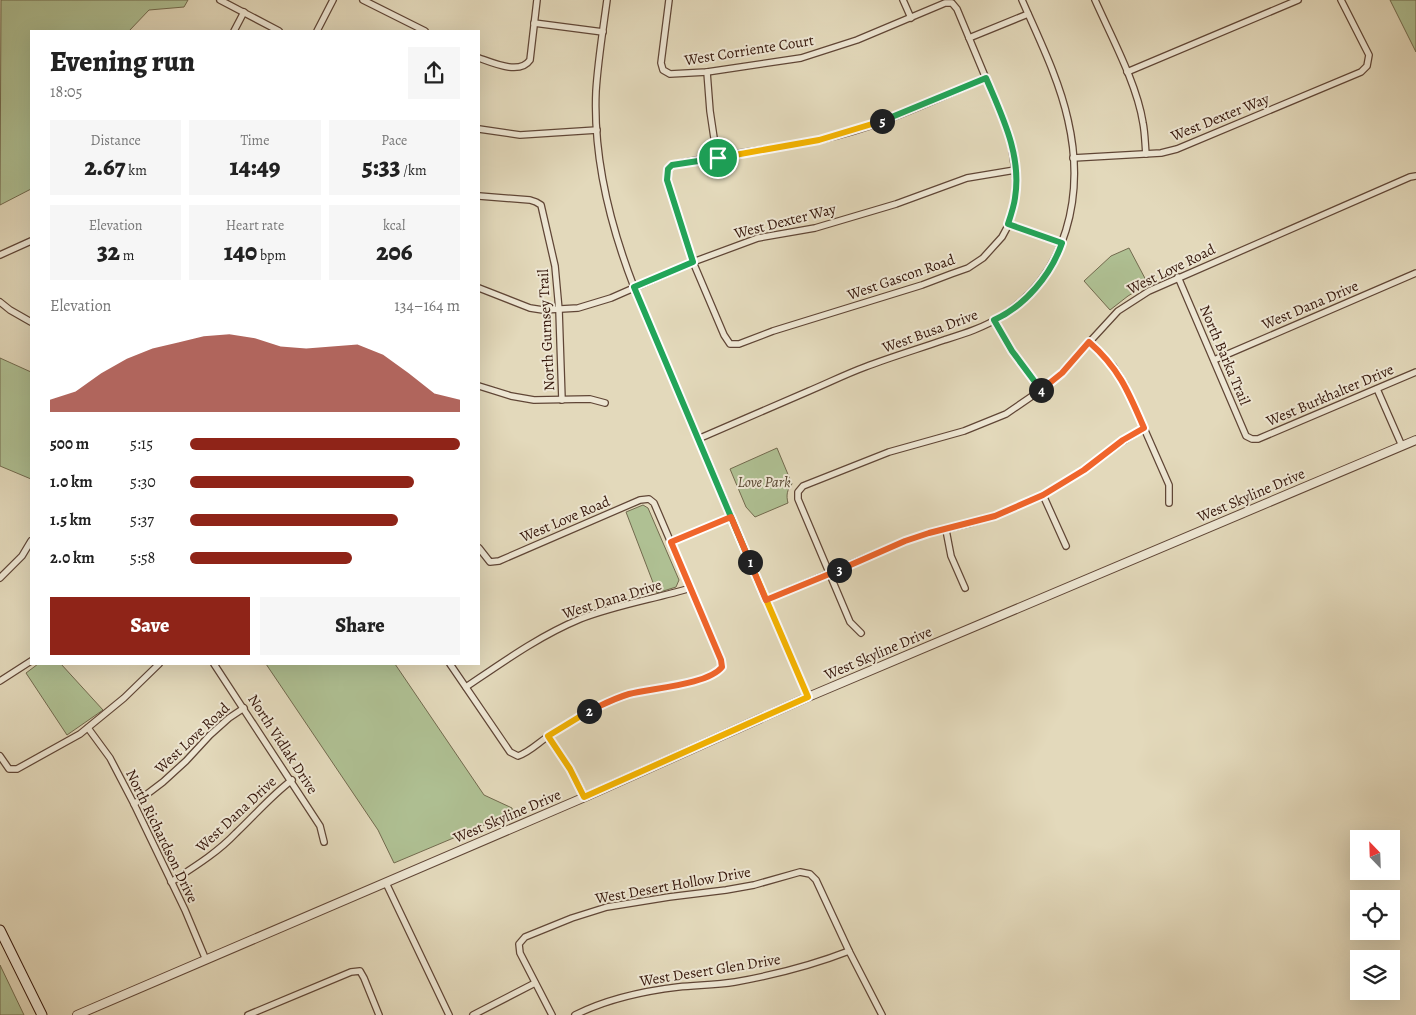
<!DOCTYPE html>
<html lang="en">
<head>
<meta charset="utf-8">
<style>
  :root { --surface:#fff; --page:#f6f6f6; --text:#222; --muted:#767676; --accent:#8f2418 }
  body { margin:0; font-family:Alegreya,serif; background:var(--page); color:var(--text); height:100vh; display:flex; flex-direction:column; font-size:19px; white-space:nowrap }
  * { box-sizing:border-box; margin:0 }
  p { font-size:16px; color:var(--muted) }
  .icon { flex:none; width:28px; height:28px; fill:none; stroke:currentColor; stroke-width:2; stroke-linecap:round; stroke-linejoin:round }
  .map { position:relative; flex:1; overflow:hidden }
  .side { position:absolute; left:30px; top:30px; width:450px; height:635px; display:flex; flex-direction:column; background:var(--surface); border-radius:0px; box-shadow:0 5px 20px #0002 }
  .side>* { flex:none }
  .needle { width:32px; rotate:337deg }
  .controls { position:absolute; left:1350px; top:830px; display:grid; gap:10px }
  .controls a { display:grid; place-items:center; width:50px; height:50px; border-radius:0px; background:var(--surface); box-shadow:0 5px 20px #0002; font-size:25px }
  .pin { position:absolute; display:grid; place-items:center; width:42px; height:42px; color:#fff; margin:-21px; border:2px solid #fff; border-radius:50%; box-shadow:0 1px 5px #0007 }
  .km { position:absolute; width:25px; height:25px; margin:-12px; border-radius:50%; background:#222; color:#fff; font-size:14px; line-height:25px; text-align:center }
  .round { display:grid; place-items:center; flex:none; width:52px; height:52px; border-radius:0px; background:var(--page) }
  .headline { display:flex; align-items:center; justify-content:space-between; height:85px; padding:0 20px }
  h1 { font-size:28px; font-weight:800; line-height:38px }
  .stats { display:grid; grid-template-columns:repeat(3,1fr); gap:8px; height:85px; padding:5px 20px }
  .stats div { display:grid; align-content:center; border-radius:0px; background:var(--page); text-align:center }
  .stats b { font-size:25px; font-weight:800 }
  .stats small { font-size:14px; font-weight:400 }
  .stats p { font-size:14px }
  .chart { height:140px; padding:10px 20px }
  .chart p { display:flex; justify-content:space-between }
  .chart svg { width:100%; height:90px; margin-top:5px; fill:var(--accent); opacity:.7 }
  .primary-button { display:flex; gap:10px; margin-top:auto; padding:10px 20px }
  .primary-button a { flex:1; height:58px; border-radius:0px; background:var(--accent); color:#fff; font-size:20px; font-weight:800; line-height:58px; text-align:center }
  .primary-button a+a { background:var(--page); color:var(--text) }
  ul { padding:0 20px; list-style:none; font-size:16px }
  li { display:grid; grid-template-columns:80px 60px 1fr; align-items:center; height:38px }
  li i { height:12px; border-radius:6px; background:var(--accent) }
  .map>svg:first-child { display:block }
  .green { fill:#afc093; stroke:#726a4e }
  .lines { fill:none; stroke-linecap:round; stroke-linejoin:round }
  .minor-casing { stroke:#604636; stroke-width:8 }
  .tertiary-casing { stroke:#604636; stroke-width:10 }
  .secondary-casing { stroke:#341509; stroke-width:11 }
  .minor { stroke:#ede6d3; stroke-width:5.5 }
  .tertiary { stroke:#ede6d3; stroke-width:8 }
  .secondary { stroke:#ede6d3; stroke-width:9 }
  .split-1-casing { stroke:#fff; stroke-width:10 }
  .split-2-casing { stroke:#fff; stroke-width:10 }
  .split-3-casing { stroke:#fff; stroke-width:10 }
  .split-4-casing { stroke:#fff; stroke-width:10 }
  .split-5-casing { stroke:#fff; stroke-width:10 }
  .split-6-casing { stroke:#fff; stroke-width:10 }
  .split-1 { stroke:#22a559; stroke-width:6 }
  .split-2 { stroke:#f5b400; stroke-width:6 }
  .split-3 { stroke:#f0652b; stroke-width:6 }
  .split-4 { stroke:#f0652b; stroke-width:6 }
  .split-5 { stroke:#22a559; stroke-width:6 }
  .split-6 { stroke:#f5b400; stroke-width:6 }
  .labels { text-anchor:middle; stroke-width:4; stroke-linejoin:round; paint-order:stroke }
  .street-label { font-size:15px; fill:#341509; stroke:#ede6d3 }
  .park-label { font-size:15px; font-style:italic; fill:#594832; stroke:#ede6d3 }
</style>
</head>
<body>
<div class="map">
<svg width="1416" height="1015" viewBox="0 0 1416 1015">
  <rect width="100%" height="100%" fill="#e3d9bb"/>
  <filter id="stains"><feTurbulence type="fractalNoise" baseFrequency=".004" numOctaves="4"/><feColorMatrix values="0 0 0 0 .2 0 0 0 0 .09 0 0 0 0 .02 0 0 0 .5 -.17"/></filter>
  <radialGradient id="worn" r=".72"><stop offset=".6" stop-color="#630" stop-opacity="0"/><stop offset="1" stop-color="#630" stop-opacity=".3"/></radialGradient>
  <g class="green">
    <polygon points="1,0 188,0 184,7 149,10 129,31 31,31 31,189 0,205"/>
    <polygon points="1390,0 1416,0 1416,52"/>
    <polygon points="1129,248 1148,284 1128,296 1110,310 1084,281 1111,256"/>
    <polygon points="0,358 31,372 31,479 0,466"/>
    <path d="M777,448L792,484C787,490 786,495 788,503L755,517L746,507L730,469Z"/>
    <polygon points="643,505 648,508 679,580 676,587 657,593 626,512"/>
    <polygon points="38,664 61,664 103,710 67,735 26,673"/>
    <polygon points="266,664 395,664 484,795 512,808 513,813 394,863 378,830"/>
    <polygon points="0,965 24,1015 0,1015"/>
  </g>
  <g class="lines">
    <g class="minor-casing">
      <g id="minor">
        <polyline points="220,0 279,31"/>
        <polyline points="363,0 425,31"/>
        <path d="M607,0C603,30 598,60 596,91C593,159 610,225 634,287L808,697"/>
        <path d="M669,0L661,63L663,70L670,74L707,72L801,58L857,40L945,3H952L957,9L1007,129L1011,142L1016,178L1015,197L1009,224L1002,237L983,258L968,268L951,274L922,285L773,331L739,344H730L724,335L693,262L667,180L668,169L672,165C721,154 770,150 819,140C877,128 932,101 986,78"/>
        <polyline points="903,0 911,18"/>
        <path d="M1095,0C1111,36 1137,84 1143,123C1145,133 1145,144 1146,154"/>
        <polyline points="534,23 603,32"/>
        <polyline points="234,31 244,12"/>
        <polyline points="317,31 333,0"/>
        <polyline points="969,38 1028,14"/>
        <path d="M479,58C493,63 520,75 530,60L537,0"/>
        <polyline points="707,72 710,111 717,158"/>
        <polyline points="1127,72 1298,0"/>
        <polyline points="479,129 520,135 597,130"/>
        <polyline points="1073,158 1161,153 1177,149 1361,72 1367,66 1369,55 1341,0"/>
        <polyline points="479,196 530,200 536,202 541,205 555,266 559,310 562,400"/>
        <polyline points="1009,224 1062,243"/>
        <polyline points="0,255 31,241"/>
        <polyline points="1178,277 1246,436 1252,439 1258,439 1416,372"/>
        <polyline points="479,288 530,308 543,310 578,308 611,298 693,262 758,238 815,228 896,204 967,178 1015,170"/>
        <polyline points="0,302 10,310 31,322"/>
        <polyline points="994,321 1012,351 1041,390"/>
        <polyline points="1089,342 1113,366 1125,385 1169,485 1169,503"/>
        <polyline points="1214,360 1416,273"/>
        <polyline points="479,386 511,396 534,400 590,399 605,403"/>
        <polyline points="1377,389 1402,446"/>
        <path d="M698,439C735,423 772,407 809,391C828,383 846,374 865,367C891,357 918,349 944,340C963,334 983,328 1000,317C1068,275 1085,194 1068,120C1059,79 1039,39 1022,0"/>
        <polyline points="1043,495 1066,546"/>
        <polyline points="946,530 951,556 965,588"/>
        <polyline points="671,542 731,517"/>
        <polyline points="0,578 22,556 31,541"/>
        <polyline points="766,600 905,541 929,533 971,523 995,516 1043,495 1084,470 1123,441 1144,428"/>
        <polyline points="861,633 850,622 798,499 798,492 803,486 889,452 964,431 1006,414 1041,390 1061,373 1118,311 1149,291 1410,177 1416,176"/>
        <polyline points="214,664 320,826 324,842"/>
        <path d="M450,664L510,752L518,756C530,752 539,742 550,735C574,719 600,703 628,694C651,687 707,686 722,667L721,660L654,503L649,499L640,500L499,561L490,562L479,548"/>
        <polyline points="0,681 31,661"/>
        <path d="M466,687C503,662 539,636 580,619C616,605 654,599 691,588"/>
        <polyline points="88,728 110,758 134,804 185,910 206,960"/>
        <polyline points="548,736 570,769 585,797"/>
        <polyline points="0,756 9,769 17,769 80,734 124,698 159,664"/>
        <polyline points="134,804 163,782 186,761 210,735 229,718 244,708"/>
        <path d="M171,882C194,867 217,853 236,833C255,815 271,796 292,780"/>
        <polyline points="386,883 449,1015"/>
        <polyline points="248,1015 351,972 360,971 364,978 379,1015"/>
        <polyline points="473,1015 535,983"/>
        <polyline points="552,1015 520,953 519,944 525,937 572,918 607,907 669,897 726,890 754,885 800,872 810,874 816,880 849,951 882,1015"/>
        <path d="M575,1015C607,999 644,991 678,987C697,985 716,985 735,982C774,975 813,965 849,951"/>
      </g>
    </g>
    <g class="tertiary-casing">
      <polyline id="tertiary" points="77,1015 585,797 808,697 1416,440"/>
    </g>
    <g class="secondary-casing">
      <polyline id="secondary" points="0,930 42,1015"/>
    </g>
    <use href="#minor" class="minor"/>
    <use href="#tertiary" class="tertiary"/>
    <use href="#secondary" class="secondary"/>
  </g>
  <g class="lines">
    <g class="split-1-casing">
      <polyline id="split-1" points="718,158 672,165 668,169 667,180 693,262 634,287 750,562"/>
    </g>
    <g class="split-2-casing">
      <polyline id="split-2" points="589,711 548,736 570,769 584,797 808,697 750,562"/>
    </g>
    <g class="split-3-casing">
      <path id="split-3" d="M589,711C602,705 615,698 629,694C651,688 708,685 722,667L721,660L671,542L731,517L766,600L839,570"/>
    </g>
    <g class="split-4-casing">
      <path id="split-4" d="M839,570L905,541L929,533L995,516L1043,495L1084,470L1123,440L1144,428C1129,393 1119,368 1089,342L1062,373L1041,390"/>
    </g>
    <g class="split-5-casing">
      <path id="split-5" d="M882,121L986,78C1002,116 1022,155 1015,198C1014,206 1011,215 1008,224L1062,243C1051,275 1025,306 994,320L1012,351L1041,390"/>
    </g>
    <g class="split-6-casing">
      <polyline id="split-6" points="718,158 819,140 882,121"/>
    </g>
    <use href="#split-1" class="split-1"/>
    <use href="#split-2" class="split-2"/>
    <use href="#split-3" class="split-3"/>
    <use href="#split-4" class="split-4"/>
    <use href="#split-5" class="split-5"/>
    <use href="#split-6" class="split-6"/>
  </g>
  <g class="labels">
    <g class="street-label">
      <text transform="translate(749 50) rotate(-9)" y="5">West Corriente Court</text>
      <text transform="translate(1220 117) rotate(-22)" y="5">West Dexter Way</text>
      <text transform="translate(785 221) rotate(-14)" y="5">West Dexter Way</text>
      <text transform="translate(1171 269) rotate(-26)" y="5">West Love Road</text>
      <text transform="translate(901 277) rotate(-19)" y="5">West Gascon Road</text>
      <text transform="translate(1310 305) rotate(-23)" y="5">West Dana Drive</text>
      <text transform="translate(546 330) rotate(-93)" y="5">North Gurnsey Trail</text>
      <text transform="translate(930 331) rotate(-20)" y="5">West Busa Drive</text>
      <text transform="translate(1225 355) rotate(67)" y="5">North Barka Trail</text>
      <text transform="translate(1330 395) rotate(-23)" y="5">West Burkhalter Drive</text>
      <text transform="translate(1251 495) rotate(-23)" y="5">West Skyline Drive</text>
      <text transform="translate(565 519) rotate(-23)" y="5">West Love Road</text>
      <text transform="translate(612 599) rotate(-17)" y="5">West Dana Drive</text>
      <text transform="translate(878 653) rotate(-23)" y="5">West Skyline Drive</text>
      <text transform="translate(192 738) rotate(-43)" y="5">West Love Road</text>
      <text transform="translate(283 744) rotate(57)" y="5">North Vidlak Drive</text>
      <text transform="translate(236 814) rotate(-43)" y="5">West Dana Drive</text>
      <text transform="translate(507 816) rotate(-23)" y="5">West Skyline Drive</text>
      <text transform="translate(162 836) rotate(64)" y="5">North Richardson Drive</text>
      <text transform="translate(673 885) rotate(-10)" y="5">West Desert Hollow Drive</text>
      <text transform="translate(710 970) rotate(-9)" y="5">West Desert Glen Drive</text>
    </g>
    <g class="park-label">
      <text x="764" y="487">Love Park</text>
    </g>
  </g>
  <rect width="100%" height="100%" filter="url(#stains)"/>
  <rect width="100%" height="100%" fill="url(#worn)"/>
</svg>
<div class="controls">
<a><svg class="needle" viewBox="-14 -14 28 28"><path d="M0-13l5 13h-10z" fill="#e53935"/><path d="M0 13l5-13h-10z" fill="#767676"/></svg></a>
<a><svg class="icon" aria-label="locate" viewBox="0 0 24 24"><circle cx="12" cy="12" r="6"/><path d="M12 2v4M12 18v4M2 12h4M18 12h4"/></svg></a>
<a><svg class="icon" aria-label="layers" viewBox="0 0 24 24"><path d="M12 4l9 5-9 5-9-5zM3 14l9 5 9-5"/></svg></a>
</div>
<div class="pin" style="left:718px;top:158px;background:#1e9e55"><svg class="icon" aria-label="arrive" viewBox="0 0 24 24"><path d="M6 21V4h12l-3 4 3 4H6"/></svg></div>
<b class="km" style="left:750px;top:562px">1</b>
<b class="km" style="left:589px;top:711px">2</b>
<b class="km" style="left:839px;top:570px">3</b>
<b class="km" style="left:1041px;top:390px">4</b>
<b class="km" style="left:882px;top:121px">5</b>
<section class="side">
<div class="headline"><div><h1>Evening run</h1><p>18:05</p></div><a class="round"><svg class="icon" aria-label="share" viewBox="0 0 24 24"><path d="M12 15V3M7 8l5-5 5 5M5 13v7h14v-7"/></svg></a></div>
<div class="stats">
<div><p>Distance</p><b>2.67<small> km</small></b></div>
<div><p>Time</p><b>14:49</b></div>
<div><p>Pace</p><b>5:33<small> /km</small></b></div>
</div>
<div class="stats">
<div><p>Elevation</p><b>32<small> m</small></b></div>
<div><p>Heart rate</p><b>140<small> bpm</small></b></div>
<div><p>kcal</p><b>206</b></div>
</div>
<div class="chart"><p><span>Elevation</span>134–164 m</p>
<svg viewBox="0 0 160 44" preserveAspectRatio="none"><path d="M0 44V38L10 34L20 25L30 18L40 13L50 10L60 7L70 6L80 8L90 12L100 13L110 12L120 11L130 16L140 25L150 35L160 38V44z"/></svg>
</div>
<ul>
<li><b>500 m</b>5:15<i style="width:100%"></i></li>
<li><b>1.0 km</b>5:30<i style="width:83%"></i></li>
<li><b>1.5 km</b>5:37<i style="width:77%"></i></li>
<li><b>2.0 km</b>5:58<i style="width:60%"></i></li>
</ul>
<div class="primary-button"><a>Save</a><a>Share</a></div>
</section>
</div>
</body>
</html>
